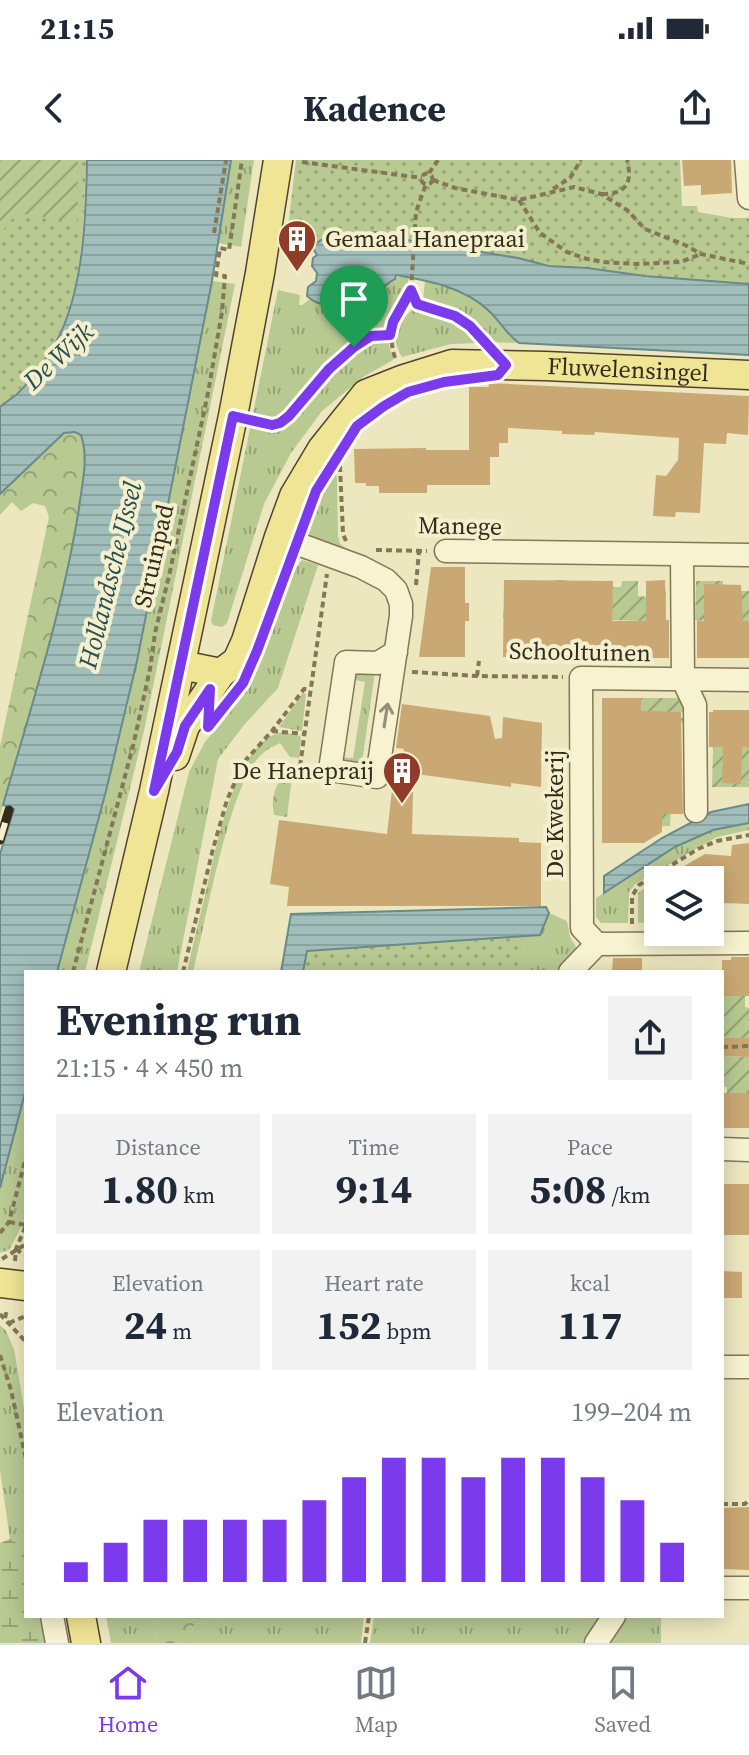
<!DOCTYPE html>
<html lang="en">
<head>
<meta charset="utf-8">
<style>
  :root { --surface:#fff; --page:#f2f2f3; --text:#1f2937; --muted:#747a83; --line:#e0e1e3; --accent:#7c3aed }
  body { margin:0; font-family:"Source Serif 4",serif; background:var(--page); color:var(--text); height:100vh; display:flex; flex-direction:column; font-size:30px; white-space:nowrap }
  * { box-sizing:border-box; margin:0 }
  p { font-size:26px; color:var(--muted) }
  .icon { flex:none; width:44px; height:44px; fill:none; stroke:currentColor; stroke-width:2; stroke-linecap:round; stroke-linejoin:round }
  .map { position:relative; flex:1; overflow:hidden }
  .details { position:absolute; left:24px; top:810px; width:700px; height:648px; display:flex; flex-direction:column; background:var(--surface); border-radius:0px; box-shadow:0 4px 20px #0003 }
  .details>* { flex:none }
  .buttons { position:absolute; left:644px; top:706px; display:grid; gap:16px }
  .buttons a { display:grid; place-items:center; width:80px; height:80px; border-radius:0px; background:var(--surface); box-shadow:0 4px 20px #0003; font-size:40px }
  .pin { position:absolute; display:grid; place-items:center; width:68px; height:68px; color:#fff; margin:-82px -34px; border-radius:50% 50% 50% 0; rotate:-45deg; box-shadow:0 0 8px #0007 }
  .pin .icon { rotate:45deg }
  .round { display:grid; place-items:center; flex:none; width:84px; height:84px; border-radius:0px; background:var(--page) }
  .overview { display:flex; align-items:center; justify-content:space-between; height:136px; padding:0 32px }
  h1 { font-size:44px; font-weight:700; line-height:60px }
  .stats { display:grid; grid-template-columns:repeat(3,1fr); gap:12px; height:136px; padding:8px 32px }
  .stats div { display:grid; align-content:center; border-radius:0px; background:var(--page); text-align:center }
  .stats b { font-size:40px; font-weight:700 }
  .stats small { font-size:22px; font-weight:400 }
  .stats p { font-size:22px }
  .chart { height:224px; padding:16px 32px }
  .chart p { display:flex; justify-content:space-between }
  .chart svg { width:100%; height:144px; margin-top:8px; stroke:var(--accent); stroke-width:6 }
  .status { display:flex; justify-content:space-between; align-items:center; height:56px; padding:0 40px; background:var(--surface); direction:ltr }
  .status svg { height:22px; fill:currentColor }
  header { display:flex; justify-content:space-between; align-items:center; height:104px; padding:0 32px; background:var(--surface); font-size:36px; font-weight:700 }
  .dock { display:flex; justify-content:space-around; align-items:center; height:112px; border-top:2px solid var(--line); background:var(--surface); font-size:22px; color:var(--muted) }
  .dock a { display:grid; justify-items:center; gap:4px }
  .dock .current { color:var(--accent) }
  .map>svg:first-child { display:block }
  .grass { fill:url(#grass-tufts) }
  .forest { fill:url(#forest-crowns) }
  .wetland { fill:url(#wetland-marsh) }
  .park { fill:url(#park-dots) }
  .garden { fill:url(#garden-furrows) }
  .water { fill:url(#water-rules); stroke:#698b89; stroke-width:2 }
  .building { fill:#caa874 }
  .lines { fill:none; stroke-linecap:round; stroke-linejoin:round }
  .minor-casing { stroke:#847757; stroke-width:25 }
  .major-casing { stroke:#51442c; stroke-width:31 }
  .path { stroke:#847757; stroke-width:4; stroke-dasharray:6 4; stroke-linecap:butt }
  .minor { stroke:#f7f3d0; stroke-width:22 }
  .major { stroke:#f0e595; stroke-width:28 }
  .rail-casing { stroke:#332c1c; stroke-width:9 }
  .rail { stroke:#f4f0cd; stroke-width:6; stroke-dasharray:18; stroke-linecap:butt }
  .oneway { stroke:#959076 }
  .route-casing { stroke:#fff; stroke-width:16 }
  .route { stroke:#7c3aed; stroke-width:10 }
  .labels { text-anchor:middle; stroke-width:8; stroke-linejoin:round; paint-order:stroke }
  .poi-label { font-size:24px; fill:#332c1c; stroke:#f4f0cd; text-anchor:start }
  .street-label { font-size:24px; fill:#332c1c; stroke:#f4f0cd }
  .water-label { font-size:26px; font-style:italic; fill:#2b4e53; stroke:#f4f0cd }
</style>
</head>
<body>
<div class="status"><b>21:15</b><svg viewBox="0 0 49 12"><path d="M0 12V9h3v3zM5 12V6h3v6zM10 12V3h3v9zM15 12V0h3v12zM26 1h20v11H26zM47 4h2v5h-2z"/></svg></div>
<header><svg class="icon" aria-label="back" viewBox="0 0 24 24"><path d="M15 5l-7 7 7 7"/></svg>Kadence<svg class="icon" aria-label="share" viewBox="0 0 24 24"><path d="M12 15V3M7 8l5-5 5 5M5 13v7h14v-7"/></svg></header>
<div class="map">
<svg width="749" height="1483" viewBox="0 0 749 1483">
  <defs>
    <pattern id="grass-tufts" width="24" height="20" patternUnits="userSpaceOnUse" patternTransform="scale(2)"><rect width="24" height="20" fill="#b8c992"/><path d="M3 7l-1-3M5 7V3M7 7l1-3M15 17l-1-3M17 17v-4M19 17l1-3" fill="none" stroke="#96a376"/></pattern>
    <pattern id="forest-crowns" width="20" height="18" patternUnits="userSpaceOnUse" patternTransform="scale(2)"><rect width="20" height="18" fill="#b8c992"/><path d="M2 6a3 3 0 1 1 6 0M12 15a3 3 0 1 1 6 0" fill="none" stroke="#96a376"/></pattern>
    <pattern id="wetland-marsh" width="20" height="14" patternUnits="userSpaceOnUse" patternTransform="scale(2)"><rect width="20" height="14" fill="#b8c992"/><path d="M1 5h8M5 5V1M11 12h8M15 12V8" fill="none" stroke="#96a376"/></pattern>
    <pattern id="park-dots" width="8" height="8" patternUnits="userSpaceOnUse" patternTransform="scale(2)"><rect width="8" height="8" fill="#b8c992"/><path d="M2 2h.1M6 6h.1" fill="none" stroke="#96a376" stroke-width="1.8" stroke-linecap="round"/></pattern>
    <pattern id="garden-furrows" width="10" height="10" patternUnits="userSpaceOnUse" patternTransform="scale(2)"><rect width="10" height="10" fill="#b8c992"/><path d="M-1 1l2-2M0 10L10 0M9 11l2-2" fill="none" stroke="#96a376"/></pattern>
    <pattern id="water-rules" width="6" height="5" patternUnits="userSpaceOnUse" patternTransform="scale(2)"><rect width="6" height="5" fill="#a1bebb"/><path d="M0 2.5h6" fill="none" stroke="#8ba3a0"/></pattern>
  </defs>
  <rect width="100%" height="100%" fill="#ece7be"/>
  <g class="grass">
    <polygon points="231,0 254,0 241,87 217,83"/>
    <polygon points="401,116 409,117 404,139 389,162 386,174 393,200 363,217 322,251 291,293 264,344 227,463 222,467 213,465 211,461 278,130 300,135 299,145 302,145 310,139 331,146 377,132 391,120"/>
    <path d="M425,120C449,127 476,135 493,155C502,164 508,175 519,183L488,182C467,152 457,154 425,144L423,141Z"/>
    <polygon points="212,121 235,124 144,571 85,812 57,812 127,547"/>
    <path d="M412,150C443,153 459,156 477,183L451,184L402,197C390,176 396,165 412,150Z"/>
    <polygon points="333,309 336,313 337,318 338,376 340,384 350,391 310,377 308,371 329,315"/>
    <polygon points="302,400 318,405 278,528 244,565 218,599 177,812 139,812 189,612 205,582 243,536 252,521 291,415"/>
    <polygon points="356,511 375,512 362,602 367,604 366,606 343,605 339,597 353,598 365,522 350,519"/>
    <polygon points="303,533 306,534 302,571 279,567"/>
    <path d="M283,572L300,576L301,579L299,598L290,597L280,583C272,587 265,590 259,597C247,610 240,631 234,647C216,701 206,757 193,812H187C193,784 200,755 207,727C216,689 236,578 283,572Z"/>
    <polygon points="749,663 749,670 717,677 635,724 629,732 628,763 601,763 596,757 596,738 675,687 713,670"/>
    <polygon points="665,714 665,720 658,720 658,748 649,748 648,762 638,763 638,733"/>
    <polygon points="549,753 567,761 570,777 579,792 559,812 303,812 306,791 540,775"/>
    <polygon points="26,929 26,1054 24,1062 9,1090 0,1093 0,1028"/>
    <polygon points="0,1165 6,1171 14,1189 26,1260 26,1388 10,1379 0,1310"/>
    <polygon points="106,1456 158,1456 156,1483 111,1483"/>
    <polygon points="228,1456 364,1456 361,1483 187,1483 194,1465 206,1459 222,1459"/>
    <polygon points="374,1456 661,1456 661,1483 370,1483"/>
  </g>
  <g class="forest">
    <path d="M68,272L81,275C89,299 82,323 79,347C62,452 29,554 0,656V586L49,357L45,346L33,343L21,351L12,342L0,355V334C16,318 50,280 68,272Z"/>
    <path d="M285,616L292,617L287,657L274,655C271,641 273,626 285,616Z"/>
    <polygon points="158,1456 228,1456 222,1459 206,1459 194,1465 187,1483 156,1483"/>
  </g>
  <polygon class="wetland" points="10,1379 26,1388 26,1456 42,1456 44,1483 0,1483 0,1383"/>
  <g class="park">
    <path d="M0,0H86C82,97 83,181 0,247Z"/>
    <polygon points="296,0 680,0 682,46 697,46 698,52 732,58 749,58 749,125 549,106 518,98 401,79 375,72 321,80 312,87 308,86 306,96 285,93"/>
    <polygon points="520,776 521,812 303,812 306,791"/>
  </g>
  <g class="garden">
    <polygon points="0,0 78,0 77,62 17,53 0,74"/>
    <polygon points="554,420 566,420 566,426 602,421 602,427 621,427 622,421 638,421 638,436 648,437 648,432 666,431 666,452 646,452 646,461 503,457 505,438 553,427"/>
    <polygon points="696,421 723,421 723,442 732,431 749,431 749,461 695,460"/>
    <polygon points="641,538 689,538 689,552 671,552 670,558 689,558 689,562 675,563 670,666 637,667 641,651"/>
    <polygon points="713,587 749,587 749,627 712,627"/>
    <polygon points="722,826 738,836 745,836 745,847 749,848 749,878 737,878 736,884 722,878"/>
    <polygon points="722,896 749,897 749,933 727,943 727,927 722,927"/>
  </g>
  <g class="water">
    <path d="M87,0H231L212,121L137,501L106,631L57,812H26V929L0,1028V694L14,649L3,645C31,547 63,449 79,348C82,323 89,299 81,275L75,272L64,273L0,334V247C6,242 14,237 19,232C34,217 57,184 64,165C84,116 86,52 87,0Z"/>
    <path d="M375,72L401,79L518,98L549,106L587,108L645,116L749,124V195L519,183C506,174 500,161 489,151C464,127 429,121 396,115L395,119C387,123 382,129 374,134C354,145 325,153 307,136L308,127L316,121L317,113L312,106L313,98L317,95L312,87L321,80Z"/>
    <polygon points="749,644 749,663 713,670 675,687 604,733 604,716 662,678 711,652"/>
    <polygon points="546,747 549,753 540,775 307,791 303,812 281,812 291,754"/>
  </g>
  <g class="building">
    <polygon points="682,0 731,0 732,33 701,35 701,25 684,26"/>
    <polygon points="488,223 749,236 748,275 727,273 726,284 704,283 700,353 676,352 675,357 653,356 656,315 666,316 678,300 679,278 595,272 594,275 562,274 562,271 508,268 508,283 499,283 499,297 490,297 490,325 427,325 427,333 379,333 379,326 366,326 366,323 355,323 354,289 426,288 426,290 469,290 469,227 489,227"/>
    <polygon points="431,407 465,407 465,443 469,443 469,461 465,461 465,497 419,497"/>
    <polygon points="504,420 613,421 612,461 646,461 646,421 665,420 666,460 669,460 669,498 593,498 574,500 575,496 557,498 557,495 541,497 503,497"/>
    <polygon points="704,424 741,425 743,461 749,461 749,498 697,498 697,460 704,461"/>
    <polygon points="602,538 641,538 641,551 681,552 683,654 662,654 662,672 644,683 602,683"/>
    <polygon points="402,544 490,556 495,579 502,578 503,557 542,563 541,627 511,623 511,627 401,612 404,589 396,588"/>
    <polygon points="713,550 749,550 749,587 742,587 741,624 722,623 723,587 709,587 709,552 713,552"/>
    <polygon points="392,630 413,632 412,674 519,678 519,682 541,683 541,746 287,746 289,727 270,724 279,660 387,674"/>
    <polygon points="749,683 749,744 724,743 711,769 710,720 660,720 705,694 731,696 732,685"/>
    <polygon points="731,797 749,797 749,836 722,836 722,800 731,800"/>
    <polygon points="613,798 642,798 642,812 612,812"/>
    <polygon points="722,878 749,878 749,897 722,896"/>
    <rect x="722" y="933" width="27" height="35"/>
    <rect x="722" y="1024" width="27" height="51"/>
    <polygon points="722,1111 742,1112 742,1138 722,1138"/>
    <polygon points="749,1347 749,1410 722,1409 722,1348"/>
  </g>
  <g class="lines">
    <g class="minor-casing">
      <g id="minor">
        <polyline points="746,0 749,38"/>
        <polyline points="279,377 361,407 386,420 396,430 401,444 401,456 377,617 330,610 346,502 378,503 396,492"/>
        <polyline points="446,391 749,395"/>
        <polyline points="682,395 683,520 695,545 696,651"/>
        <polyline points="597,784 582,768 581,518 749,520"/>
        <polyline points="570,812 597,784 749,783"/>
        <polyline points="722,989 749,990"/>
        <polyline points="722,1207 749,1207"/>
        <polyline points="722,1428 749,1428"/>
        <polyline points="52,1456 57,1483"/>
        <polyline points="596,1483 614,1456"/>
      </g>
    </g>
    <g class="major-casing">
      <g id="major">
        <path id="s1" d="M181,505L221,513L237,501L246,481L279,377L294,336L322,289L366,234L404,219L452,204L545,206L749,215"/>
        <polyline points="175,596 185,566 221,513"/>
        <polyline points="111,812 154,631 233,256 260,113 278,0"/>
        <polyline points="0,1123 26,1126"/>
        <polyline points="81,1456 86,1483"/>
      </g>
    </g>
    <g class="path">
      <polyline points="302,2 422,18"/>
      <polyline points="429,13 438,0"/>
      <circle cx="427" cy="19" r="5.5"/>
      <polyline points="433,20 455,28 519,40 574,27 601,34 627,50 645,69 685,85 701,94 749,104"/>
      <polyline points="553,29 570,18 581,0"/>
      <path d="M602,34C626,34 633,23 627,0"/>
      <polyline points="519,40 540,73 567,92 587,99 603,102 636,104 681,102 701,94"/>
      <polyline points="214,73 226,0"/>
      <polyline points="411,130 416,52 426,24"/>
      <path d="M395,198C385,166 400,158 411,130L417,144C447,157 458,151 481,179"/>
      <polyline points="257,262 272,265 280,263 289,256 329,209 354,187 371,176 390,175"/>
      <polyline points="340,306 343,374 346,381"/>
      <polyline points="376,390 427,391"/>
      <polyline points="416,425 419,391"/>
      <polyline points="412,512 477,516 563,517"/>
      <polyline points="477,516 479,501"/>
      <polyline points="272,571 305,574"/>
      <polyline points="300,606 327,414"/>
      <polyline points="632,764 632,736 639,725 698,689 717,681 749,675"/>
      <polyline points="73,812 133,586 150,509 155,473 169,416 208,233 222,152 225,116 216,115 220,88 229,90 242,0"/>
      <polyline points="183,812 213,689 227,640 244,602 272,571 304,529 310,529"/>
      <polyline points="722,887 749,886"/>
      <polyline points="9,1062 26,1065"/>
      <polyline points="0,1073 9,1062 26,997"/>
      <polyline points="16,1089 21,1093 26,1095"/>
      <polyline points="2,1099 26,1084"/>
      <polyline points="15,1101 16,1089 26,1065"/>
      <polyline points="0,1154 26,1182"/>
      <polyline points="5,1158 7,1149"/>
      <polyline points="9,1163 26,1156"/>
      <polyline points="0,1195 11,1230 26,1299"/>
      <polyline points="722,1344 745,1344 749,1339"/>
      <polyline points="365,1483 369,1456"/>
    </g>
    <use href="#minor" class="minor"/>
    <use href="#major" class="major"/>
    <g class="rail-casing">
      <polyline id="rail" points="0,680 9,650"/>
    </g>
    <use href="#rail" class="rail"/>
  </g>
  <defs><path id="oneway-shaft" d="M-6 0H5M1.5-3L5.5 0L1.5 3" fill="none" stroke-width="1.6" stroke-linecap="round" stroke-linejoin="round" transform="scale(2)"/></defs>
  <use class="oneway" href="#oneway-shaft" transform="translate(386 555) rotate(-81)"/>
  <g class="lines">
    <g class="route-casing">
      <polygon id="route" points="411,130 417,144 455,156 470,166 506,205 498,215 444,222 408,232 384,246 357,266 316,331 257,491 243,523 208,567 210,529 185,566 177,592 154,631 233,256 272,265 280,263 289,256 329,209 354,187 371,176 390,175 393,162"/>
    </g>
    <use href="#route" class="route"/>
  </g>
  <defs>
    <g id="building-pin" transform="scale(2)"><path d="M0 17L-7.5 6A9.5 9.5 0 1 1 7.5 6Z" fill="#913c29" stroke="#f4f0cd"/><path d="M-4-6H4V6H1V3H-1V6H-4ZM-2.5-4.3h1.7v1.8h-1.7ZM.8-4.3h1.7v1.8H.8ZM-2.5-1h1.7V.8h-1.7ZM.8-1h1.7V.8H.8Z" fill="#fff"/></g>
  </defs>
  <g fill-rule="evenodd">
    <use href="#building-pin" x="297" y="79"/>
    <use href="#building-pin" x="402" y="611"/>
  </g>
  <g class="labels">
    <g class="poi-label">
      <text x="325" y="87">Gemaal Hanepraai</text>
      <text x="374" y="619" text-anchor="end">De Hanepraij</text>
    </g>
    <g class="street-label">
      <text dy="8" stroke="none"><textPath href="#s1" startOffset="628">Fluwelensingel</textPath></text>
      <text transform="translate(460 366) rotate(1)" y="8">Manege</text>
      <text transform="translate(154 396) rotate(-77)" y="8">Struinpad</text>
      <text transform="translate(580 492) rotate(1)" y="8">Schooltuinen</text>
      <text transform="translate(555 654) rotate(-90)" y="8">De Kwekerij</text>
    </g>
    <g class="water-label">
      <text transform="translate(58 196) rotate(-43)" y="9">De Wijk</text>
      <text transform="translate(110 415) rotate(-76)" y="9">Hollandsche IJssel</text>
    </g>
  </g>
</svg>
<div class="buttons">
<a><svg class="icon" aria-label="layers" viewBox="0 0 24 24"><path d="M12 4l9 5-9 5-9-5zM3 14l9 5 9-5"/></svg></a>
</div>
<div class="pin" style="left:354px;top:187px;background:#1e9e55"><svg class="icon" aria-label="arrive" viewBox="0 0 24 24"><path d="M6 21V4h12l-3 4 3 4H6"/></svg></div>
<section class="details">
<div class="overview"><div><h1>Evening run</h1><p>21:15 · 4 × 450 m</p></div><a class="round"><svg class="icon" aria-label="share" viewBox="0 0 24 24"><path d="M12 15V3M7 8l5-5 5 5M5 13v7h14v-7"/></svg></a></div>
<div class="stats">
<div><p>Distance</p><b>1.80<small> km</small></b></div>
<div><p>Time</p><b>9:14</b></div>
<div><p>Pace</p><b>5:08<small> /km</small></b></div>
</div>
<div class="stats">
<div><p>Elevation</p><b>24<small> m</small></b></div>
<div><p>Heart rate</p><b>152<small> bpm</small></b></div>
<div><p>kcal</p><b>117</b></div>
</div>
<div class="chart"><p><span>Elevation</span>199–204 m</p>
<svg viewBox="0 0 160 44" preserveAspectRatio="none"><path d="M5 44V38M15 44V32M25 44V25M35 44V25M45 44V25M55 44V25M65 44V19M75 44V12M85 44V6M95 44V6M105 44V12M115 44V6M125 44V6M135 44V12M145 44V19M155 44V32"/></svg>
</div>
</section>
</div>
<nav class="dock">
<a class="current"><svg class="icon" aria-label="home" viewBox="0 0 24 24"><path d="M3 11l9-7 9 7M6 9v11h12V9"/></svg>Home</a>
<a><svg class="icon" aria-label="map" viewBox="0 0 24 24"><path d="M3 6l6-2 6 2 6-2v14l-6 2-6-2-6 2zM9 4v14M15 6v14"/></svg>Map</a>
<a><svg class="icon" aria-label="saved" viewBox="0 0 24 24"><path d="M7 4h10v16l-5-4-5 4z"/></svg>Saved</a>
</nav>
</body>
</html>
